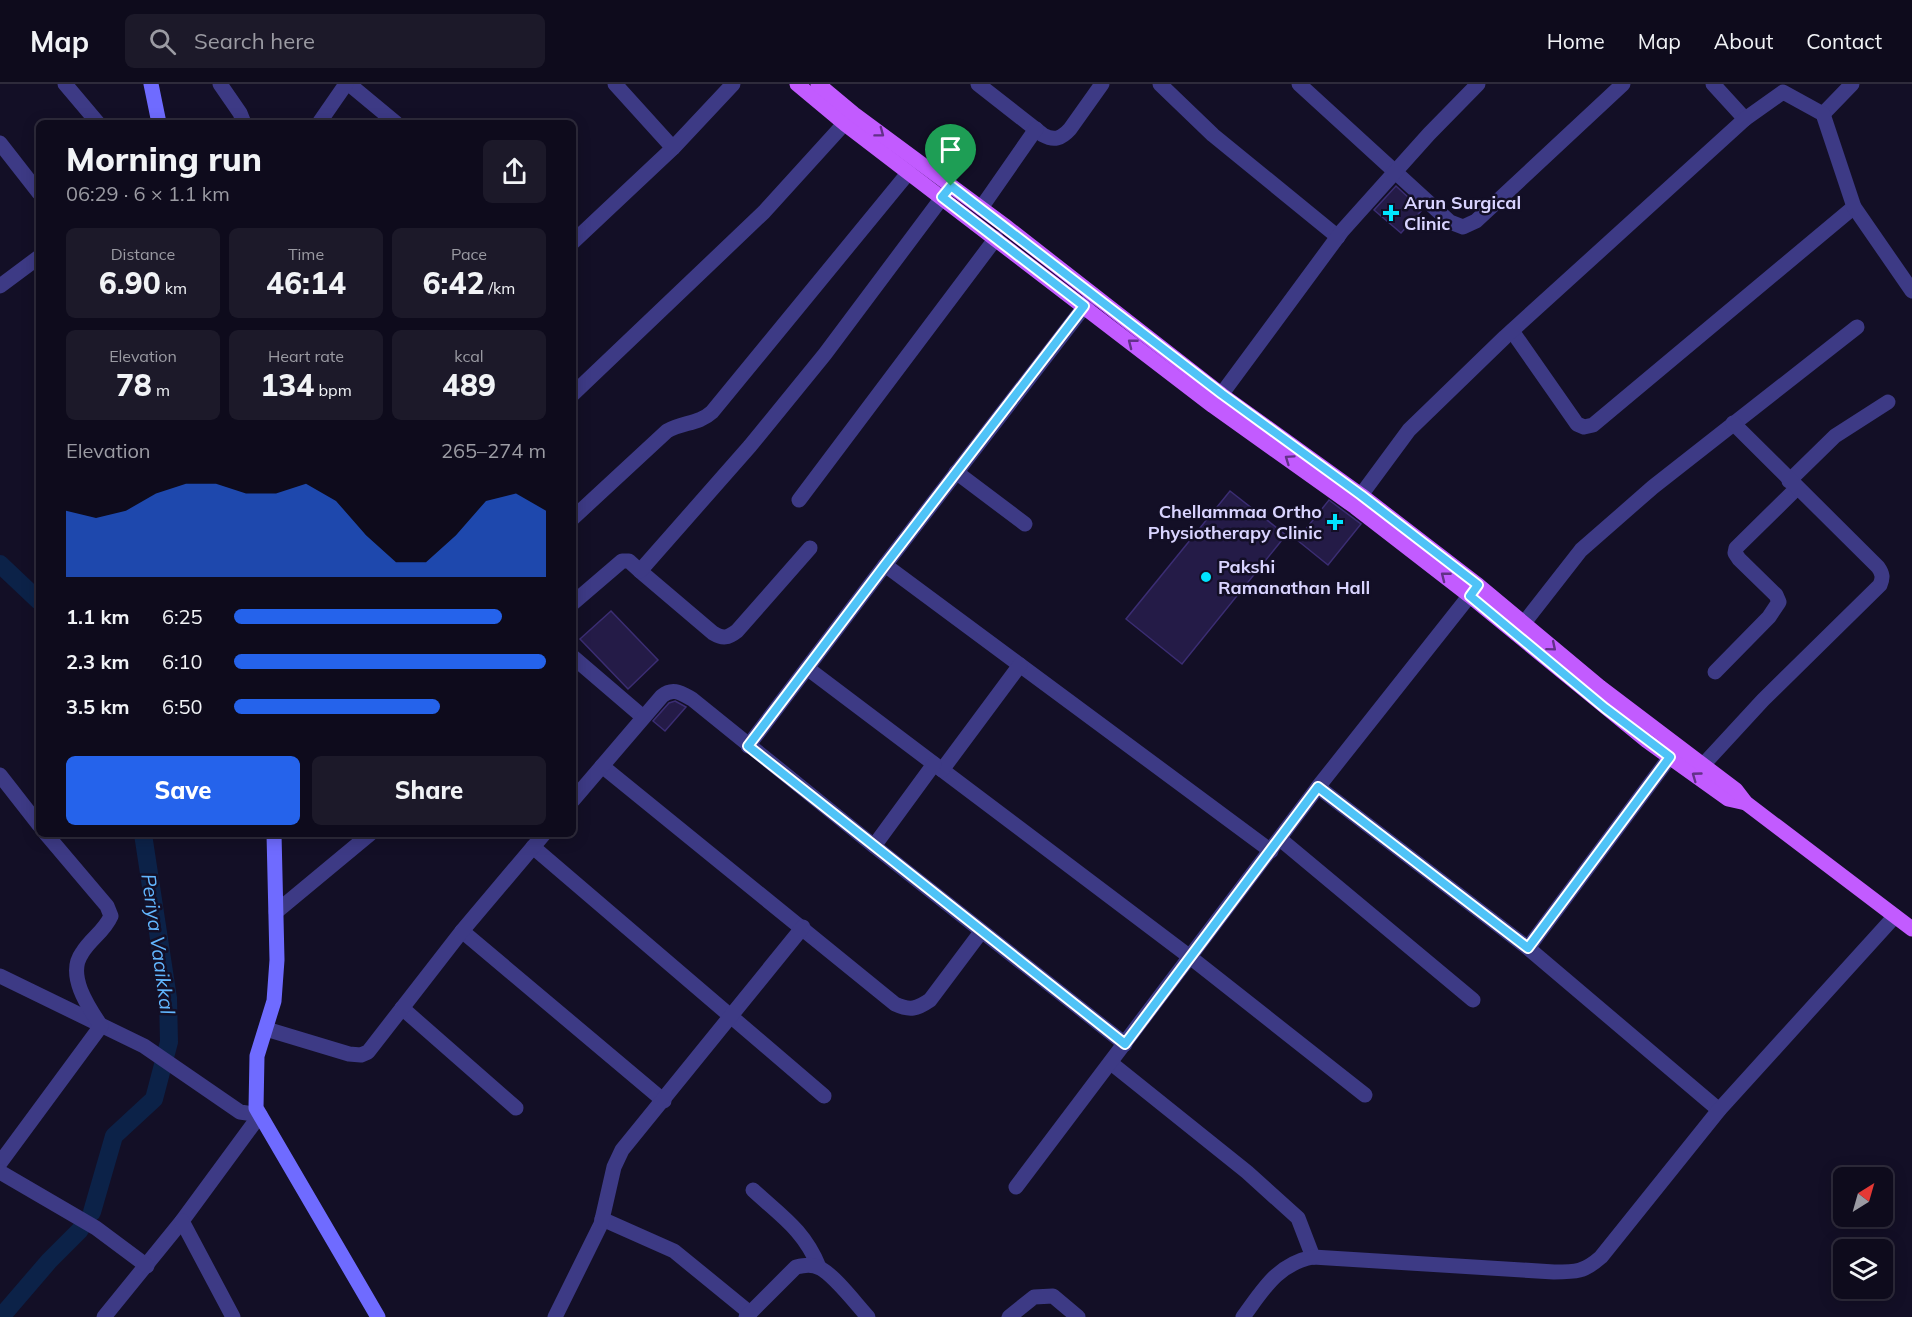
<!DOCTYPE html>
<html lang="en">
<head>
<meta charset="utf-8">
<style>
  :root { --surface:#0e0b1c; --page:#1c1929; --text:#f1f3f6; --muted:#9b9ba3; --line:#2e2b3b; --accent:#2563eb }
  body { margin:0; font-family:Mulish,sans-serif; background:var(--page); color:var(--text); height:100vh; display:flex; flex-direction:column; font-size:22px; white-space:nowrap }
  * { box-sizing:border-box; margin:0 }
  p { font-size:20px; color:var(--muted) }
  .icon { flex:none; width:33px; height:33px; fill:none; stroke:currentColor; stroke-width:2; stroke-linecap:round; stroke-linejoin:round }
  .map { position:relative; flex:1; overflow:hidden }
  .sheet { position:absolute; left:36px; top:36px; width:540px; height:717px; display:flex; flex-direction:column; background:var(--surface); border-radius:9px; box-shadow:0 3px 15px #0003,0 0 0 2px var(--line) }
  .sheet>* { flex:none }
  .needle { width:39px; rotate:37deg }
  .buttons { position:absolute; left:1833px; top:1083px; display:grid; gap:12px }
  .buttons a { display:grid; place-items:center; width:60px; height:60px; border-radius:9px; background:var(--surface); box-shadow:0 3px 15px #0003,0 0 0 2px var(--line); font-size:30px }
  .pin { position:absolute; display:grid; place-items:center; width:51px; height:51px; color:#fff; margin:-62px -26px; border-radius:50% 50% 50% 0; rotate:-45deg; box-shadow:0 0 6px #0007 }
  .pin .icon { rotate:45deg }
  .round { display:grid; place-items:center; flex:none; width:63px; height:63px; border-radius:9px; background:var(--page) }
  .head { display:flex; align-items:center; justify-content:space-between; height:102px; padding:0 30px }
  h1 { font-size:33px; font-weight:800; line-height:45px }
  .metrics { display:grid; grid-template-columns:repeat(3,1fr); gap:9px; height:102px; padding:6px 30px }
  .metrics div { display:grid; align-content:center; border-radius:9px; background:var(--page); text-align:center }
  .metrics b { font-size:30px; font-weight:800 }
  .metrics small { font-size:16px; font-weight:400 }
  .metrics p { font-size:16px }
  .chart { height:168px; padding:12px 30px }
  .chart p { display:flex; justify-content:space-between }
  .chart svg { width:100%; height:108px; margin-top:6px; fill:var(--accent); opacity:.7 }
  .cta { display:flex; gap:12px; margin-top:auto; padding:12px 30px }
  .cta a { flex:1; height:69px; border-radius:9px; background:var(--accent); color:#fff; font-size:24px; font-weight:800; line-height:69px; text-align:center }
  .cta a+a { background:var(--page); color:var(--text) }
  ul { padding:0 30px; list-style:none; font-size:20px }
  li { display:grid; grid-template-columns:96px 72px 1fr; align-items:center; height:45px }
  li i { height:15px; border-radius:8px; background:var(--accent) }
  header { display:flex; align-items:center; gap:36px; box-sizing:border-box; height:84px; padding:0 30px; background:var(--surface); border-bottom:2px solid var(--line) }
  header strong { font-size:28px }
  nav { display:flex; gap:33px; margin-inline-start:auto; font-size:21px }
  .search { width:420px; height:54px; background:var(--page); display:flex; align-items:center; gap:15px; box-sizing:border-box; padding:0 21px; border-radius:9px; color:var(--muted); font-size:22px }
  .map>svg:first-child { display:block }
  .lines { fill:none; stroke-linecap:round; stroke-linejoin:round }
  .canal { stroke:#0c2248; stroke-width:18 }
  .building { fill:#241b47; stroke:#3b2d73; stroke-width:1.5 }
  .street { stroke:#3d3a85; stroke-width:15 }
  .secondary { stroke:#6f6bff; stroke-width:15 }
  .primary { stroke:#c25bff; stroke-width:15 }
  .oneway { stroke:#623188 }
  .route-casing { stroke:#fff; stroke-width:12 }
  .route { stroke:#4fc3f7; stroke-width:8 }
  .poi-dot { fill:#00e5ff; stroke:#130f26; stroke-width:2 }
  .labels { text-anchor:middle; stroke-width:5; stroke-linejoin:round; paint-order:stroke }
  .poi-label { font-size:18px; font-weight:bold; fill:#d9d4ff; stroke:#130f26; text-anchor:start }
  .water-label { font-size:20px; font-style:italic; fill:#62b6ff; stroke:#130f26 }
</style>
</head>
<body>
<header>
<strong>Map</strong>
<div class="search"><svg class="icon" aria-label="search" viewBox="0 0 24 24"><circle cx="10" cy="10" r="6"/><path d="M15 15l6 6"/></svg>Search here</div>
<nav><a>Home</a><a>Map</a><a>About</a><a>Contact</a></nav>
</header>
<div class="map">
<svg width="1912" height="1233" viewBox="0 0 1912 1233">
  <rect width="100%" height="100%" fill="#130f26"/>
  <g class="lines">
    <g class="canal">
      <polyline points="0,480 39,517"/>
      <polyline points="92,1128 114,1052 154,1015 169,958 168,914 143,750"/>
      <polyline points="1,1233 49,1177 80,1146"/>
    </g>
  </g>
  <g class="building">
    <polygon points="1396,102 1422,126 1401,149 1374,126"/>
    <polygon points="1230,407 1286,451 1182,580 1126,535"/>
    <polygon points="1329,416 1361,440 1328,481 1297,456"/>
    <polygon points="611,527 658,576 628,605 580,555"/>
    <polygon points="675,617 686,623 665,647 653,637 669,619"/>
  </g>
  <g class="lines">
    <g class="street">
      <polyline points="65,0 98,39"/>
      <polyline points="220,0 240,29 244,39"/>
      <polyline points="349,0 396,39"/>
      <polyline points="615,0 673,64"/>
      <path d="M978,0L1043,51C1054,57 1061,55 1070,45L1102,0"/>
      <polyline points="1160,0 1213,51 1338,153"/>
      <polyline points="1299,0 1450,138 1463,143 1476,137 1623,0"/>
      <polyline points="1713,0 1745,35"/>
      <polyline points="1823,30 1852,0"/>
      <polyline points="319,39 346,0"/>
      <polyline points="0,59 39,109"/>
      <polyline points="981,124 1036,45"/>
      <polyline points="573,158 673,64 733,0"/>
      <polyline points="0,202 39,173"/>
      <polyline points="1512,247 1577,340 1584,343 1593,341 1854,123"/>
      <polyline points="573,310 764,128 853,30"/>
      <polyline points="1215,319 1342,147 1429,50 1478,0"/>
      <polyline points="956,388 1025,440"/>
      <polyline points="1789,397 1835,352 1888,318"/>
      <polyline points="1361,411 1409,346 1505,253 1745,35 1783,8 1823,30 1854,123 1912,207"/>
      <polyline points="799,416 996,154"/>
      <path d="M573,434L667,347C683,338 699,340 712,328L909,88"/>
      <polyline points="885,481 1271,767"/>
      <path d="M640,487L713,549C723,555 728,554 737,547L810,464"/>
      <polyline points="573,519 622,477 629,477 640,487 750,362 825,270 950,103"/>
      <polyline points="1524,539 1581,466 1653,403 1857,243"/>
      <polyline points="573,573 643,633"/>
      <polyline points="807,584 1190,873 1365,1011"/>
      <polyline points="1715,588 1769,533 1779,518 1776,511 1739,475 1735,469 1736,464 1797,404"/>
      <polyline points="748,662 885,481 1091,214"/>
      <path d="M1703,681L1763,616L1880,501C1883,494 1883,490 1878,483L1733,339"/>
      <path d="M602,682L895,920C910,927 917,925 930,916L981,848"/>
      <polyline points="942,686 1020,581"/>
      <polyline points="0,691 39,741"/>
      <polyline points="1318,703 1528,864 1719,1026"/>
      <path d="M573,716L662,612C673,603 681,609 692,615L874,762L1125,960"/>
      <polyline points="1280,755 1473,916"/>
      <polyline points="874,762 934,680"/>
      <polyline points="533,763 824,1012"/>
      <polyline points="276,828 370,750"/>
      <polyline points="462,847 664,1017"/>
      <polyline points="1528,864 1670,673"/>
      <polyline points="0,892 144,962 240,1028 260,1031 182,1137 104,1233"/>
      <polyline points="402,924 516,1024"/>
      <polyline points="266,945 349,970 361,971 368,968 462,847 544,750"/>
      <polyline points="1111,979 1247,1088 1298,1134 1313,1173"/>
      <path d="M0,1079L101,942C89,924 66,891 82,869C91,854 104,848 111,832L107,822L46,750"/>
      <polyline points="0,1088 96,1144 147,1182"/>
      <polyline points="1016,1103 1318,703 1478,501"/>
      <path d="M753,1106C781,1132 804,1146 819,1183"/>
      <polyline points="602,1135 674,1167 750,1229"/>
      <polyline points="182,1137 233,1233"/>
      <polyline points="555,1233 601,1140 614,1083 622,1066 803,843"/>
      <path d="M746,1233L796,1183C805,1181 812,1180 820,1184C835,1192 856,1220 868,1233"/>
      <polyline points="1009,1233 1034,1213 1053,1212 1078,1233"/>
      <path d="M1243,1233C1263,1206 1277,1180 1313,1173L1554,1188C1576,1188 1584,1188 1601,1173L1719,1026L1895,832"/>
    </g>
    <g class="secondary">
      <polyline points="151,0 159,39"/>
      <polyline points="274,750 277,876 274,917 257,972 256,1024 378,1233"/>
    </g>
    <g class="primary">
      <polyline points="797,0 845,40 1213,322 1355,423 1470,512 1647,657 1728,715 1746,719"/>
      <polyline points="818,0 854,30 1004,141 1222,311 1361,411 1478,501 1600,603 1736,706 1746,719 1912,845"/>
    </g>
  </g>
  <defs><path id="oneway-chevron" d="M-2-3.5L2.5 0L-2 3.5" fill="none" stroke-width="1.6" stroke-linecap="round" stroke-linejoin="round" transform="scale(1.5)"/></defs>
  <g class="oneway">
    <use href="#oneway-chevron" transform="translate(880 49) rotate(37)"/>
    <use href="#oneway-chevron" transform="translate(1132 259) rotate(-142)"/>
    <use href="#oneway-chevron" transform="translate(1289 375) rotate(-145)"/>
    <use href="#oneway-chevron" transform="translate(1445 492) rotate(-142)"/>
    <use href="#oneway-chevron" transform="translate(1552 563) rotate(40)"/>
    <use href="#oneway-chevron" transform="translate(1696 692) rotate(-144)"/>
  </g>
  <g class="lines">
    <g class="route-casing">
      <polygon id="route" points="951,102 1222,310 1361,411 1478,501 1470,512 1605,624 1670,673 1528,864 1318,703 1125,960 748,662 885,481 1084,222 942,113"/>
    </g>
    <use href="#route" class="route"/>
  </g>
  <g class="poi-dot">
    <path d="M1388 120h6v6h6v6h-6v6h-6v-6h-6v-6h6z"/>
    <path d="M1332 429h6v6h6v6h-6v6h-6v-6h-6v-6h6z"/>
    <circle cx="1206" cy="493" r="6"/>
  </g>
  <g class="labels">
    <g class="poi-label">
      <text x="1404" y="125">Arun Surgical<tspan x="1404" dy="21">Clinic</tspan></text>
      <text x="1322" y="434" text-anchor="end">Chellammaa Ortho<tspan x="1322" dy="21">Physiotherapy Clinic</tspan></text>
      <text x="1218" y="489">Pakshi<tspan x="1218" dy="21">Ramanathan Hall</tspan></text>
    </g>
    <g class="water-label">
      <text transform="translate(158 860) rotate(82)" y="7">Periya Vaaikkal</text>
    </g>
  </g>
</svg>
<div class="buttons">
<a><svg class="needle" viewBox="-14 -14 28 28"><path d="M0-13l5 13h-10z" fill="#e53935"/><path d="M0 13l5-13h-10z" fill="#9b9ba3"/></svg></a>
<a><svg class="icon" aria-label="layers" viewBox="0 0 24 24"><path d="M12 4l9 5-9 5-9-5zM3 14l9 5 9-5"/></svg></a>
</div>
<div class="pin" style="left:951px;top:102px;background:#1e9e55"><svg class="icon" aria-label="arrive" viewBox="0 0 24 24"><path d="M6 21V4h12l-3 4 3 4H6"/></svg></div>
<section class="sheet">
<div class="head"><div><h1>Morning run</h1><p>06:29 · 6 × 1.1 km</p></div><a class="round"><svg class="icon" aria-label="share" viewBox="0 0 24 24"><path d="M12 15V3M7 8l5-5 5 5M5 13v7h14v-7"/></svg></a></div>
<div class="metrics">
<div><p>Distance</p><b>6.90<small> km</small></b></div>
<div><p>Time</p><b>46:14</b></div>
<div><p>Pace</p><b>6:42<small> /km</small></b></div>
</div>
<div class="metrics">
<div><p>Elevation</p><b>78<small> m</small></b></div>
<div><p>Heart rate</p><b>134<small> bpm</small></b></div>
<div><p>kcal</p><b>489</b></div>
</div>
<div class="chart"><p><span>Elevation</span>265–274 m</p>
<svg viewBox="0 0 160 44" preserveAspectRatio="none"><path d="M0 44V17L10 20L20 17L30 10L40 6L50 6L60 10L70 10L80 6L90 13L100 27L110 38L120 38L130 27L140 13L150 10L160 17V44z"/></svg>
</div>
<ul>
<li><b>1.1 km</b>6:25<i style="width:86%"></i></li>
<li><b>2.3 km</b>6:10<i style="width:100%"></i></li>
<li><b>3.5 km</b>6:50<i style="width:66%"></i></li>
</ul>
<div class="cta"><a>Save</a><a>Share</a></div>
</section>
</div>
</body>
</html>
